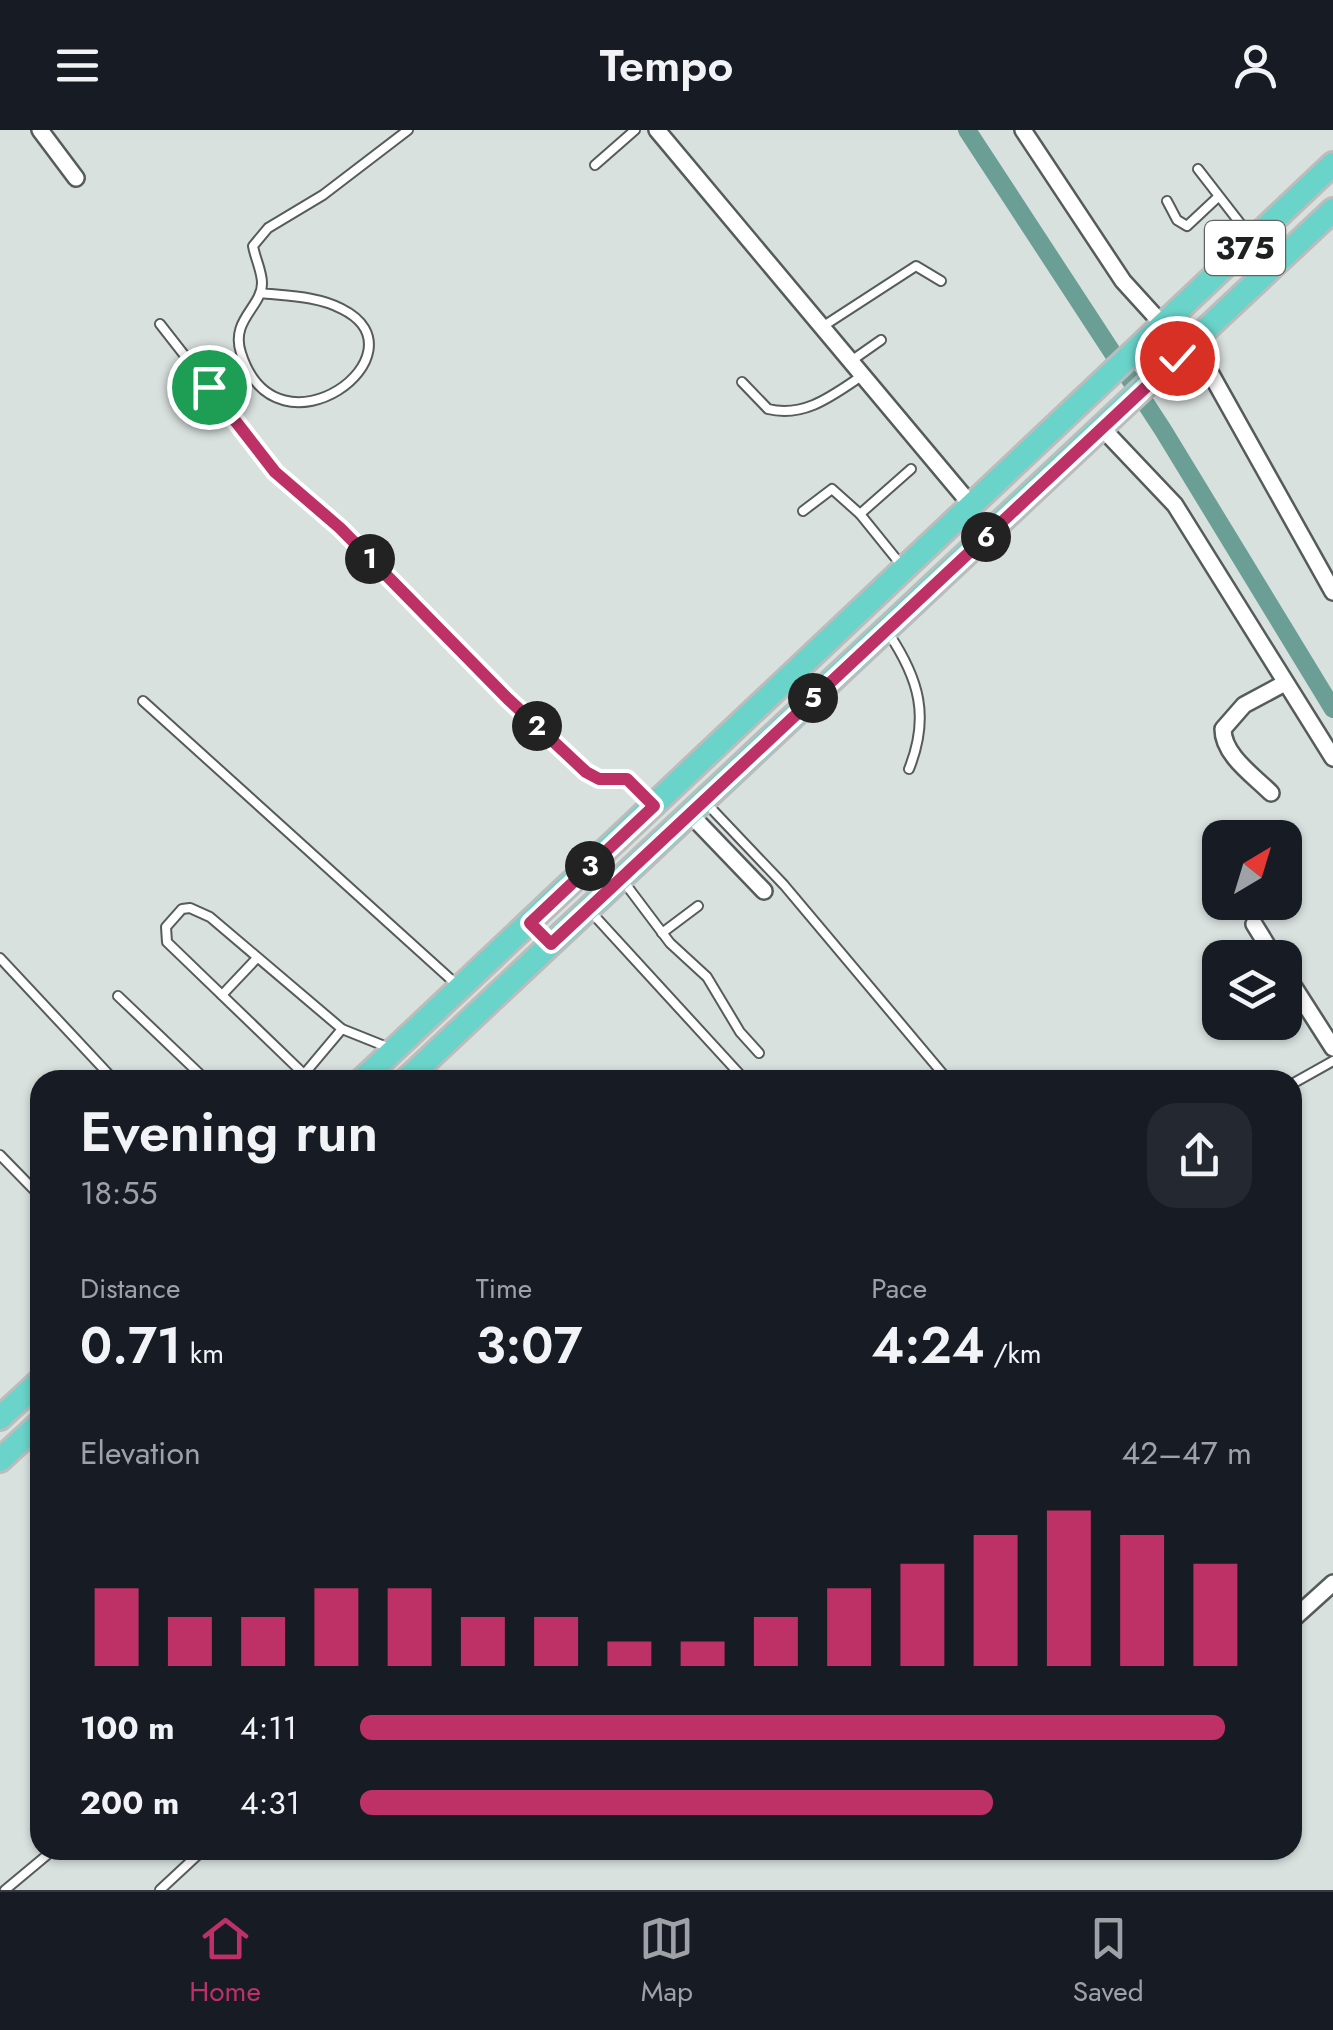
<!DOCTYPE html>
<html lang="en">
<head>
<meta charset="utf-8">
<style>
  :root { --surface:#171b24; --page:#242831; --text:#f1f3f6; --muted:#9ea1a6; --line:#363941; --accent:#bd3166 }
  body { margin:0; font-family:Jost,sans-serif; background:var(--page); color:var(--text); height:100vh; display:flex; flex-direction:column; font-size:38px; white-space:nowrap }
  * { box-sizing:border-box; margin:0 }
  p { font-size:32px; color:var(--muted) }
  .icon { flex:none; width:55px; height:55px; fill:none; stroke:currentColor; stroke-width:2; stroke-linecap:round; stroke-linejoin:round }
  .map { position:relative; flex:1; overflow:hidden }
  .details { position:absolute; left:30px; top:940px; width:1272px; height:790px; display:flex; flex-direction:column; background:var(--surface); border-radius:30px; box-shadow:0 2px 8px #0004 }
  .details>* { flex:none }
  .needle { width:65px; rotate:38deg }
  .fabs { position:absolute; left:1202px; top:690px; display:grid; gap:20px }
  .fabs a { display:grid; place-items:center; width:100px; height:100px; border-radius:20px; background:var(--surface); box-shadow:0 2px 8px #0004; font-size:50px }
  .pin { position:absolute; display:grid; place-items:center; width:85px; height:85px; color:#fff; margin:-42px; border:5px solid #fff; border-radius:50%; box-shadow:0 2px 10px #0007 }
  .km { position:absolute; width:50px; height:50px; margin:-25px; border-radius:50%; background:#222; color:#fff; font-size:28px; line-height:50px; text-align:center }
  .round { display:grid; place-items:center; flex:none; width:105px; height:105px; border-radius:30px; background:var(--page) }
  .headline { display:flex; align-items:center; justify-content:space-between; height:170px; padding:0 50px }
  h1 { font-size:55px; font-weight:600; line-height:75px }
  .figures { display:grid; grid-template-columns:repeat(3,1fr); gap:15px; height:170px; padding:10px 50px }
  .figures div { display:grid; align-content:center }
  .figures b { font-size:50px; font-weight:600 }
  .figures small { font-size:28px; font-weight:400 }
  .figures p { font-size:28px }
  .chart { height:280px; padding:20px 50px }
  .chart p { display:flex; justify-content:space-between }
  .chart svg { width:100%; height:180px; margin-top:10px; stroke:var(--accent); stroke-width:6 }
  ul { padding:0 50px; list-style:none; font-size:32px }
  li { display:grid; grid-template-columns:160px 120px 1fr; align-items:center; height:75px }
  li i { height:25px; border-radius:12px; background:var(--accent) }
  header { display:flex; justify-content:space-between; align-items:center; height:130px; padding:0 50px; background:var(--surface); font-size:45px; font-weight:600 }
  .menu { display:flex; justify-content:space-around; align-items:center; height:140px; border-top:2px solid var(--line); background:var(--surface); font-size:28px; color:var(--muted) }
  .menu a { display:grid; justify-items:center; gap:5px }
  .menu .active { color:var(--accent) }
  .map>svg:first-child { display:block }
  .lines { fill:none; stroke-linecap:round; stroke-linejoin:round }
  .canal { stroke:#6b9f96; stroke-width:18 }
  .lane-casing { stroke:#555c5b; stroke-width:12 }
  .street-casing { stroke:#555c5b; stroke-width:20 }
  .primary-casing { stroke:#bcbcbc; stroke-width:28 }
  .lane { stroke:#fff; stroke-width:8 }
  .street { stroke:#fff; stroke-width:15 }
  .primary { stroke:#6ad4ca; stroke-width:22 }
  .route-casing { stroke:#fff; stroke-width:20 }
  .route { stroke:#bd3166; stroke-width:12 }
  .labels { text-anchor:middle; stroke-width:9; stroke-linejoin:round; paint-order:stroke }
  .shield { fill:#fff; stroke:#626464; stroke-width:2.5 }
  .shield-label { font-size:32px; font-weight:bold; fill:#1e2121 }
</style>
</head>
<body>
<header><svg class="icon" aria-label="menu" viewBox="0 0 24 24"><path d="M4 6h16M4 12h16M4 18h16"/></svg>Tempo<svg class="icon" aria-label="person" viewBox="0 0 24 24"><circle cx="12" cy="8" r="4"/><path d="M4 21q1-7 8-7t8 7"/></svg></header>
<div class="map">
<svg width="1333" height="1760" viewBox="0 0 1333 1760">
  <rect width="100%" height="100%" fill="#d9e1df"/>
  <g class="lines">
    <polyline class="canal" points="967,0 1163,300 1333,579"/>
    <g class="lane-casing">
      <g id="lane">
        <polyline points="595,35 635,0"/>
        <polyline points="1198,39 1250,106"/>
        <polyline points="1167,71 1177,90 1187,96 1218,67"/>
        <path d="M260,163C287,166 318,166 342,179C430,223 277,337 241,223C230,190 262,177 262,153C262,141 255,128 253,116L268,98L323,65L408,0"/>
        <polyline points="160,194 275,341 340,398 508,569 586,642 599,649 627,649 651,673"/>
        <polyline points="822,197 916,136 941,151"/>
        <polyline points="851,231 881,210"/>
        <path d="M742,252L768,279C805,288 833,265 863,245"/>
        <polyline points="803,381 832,359 860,384"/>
        <polyline points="902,436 860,384 911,339"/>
        <path d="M889,504C919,549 930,587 909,639"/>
        <polyline points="143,571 456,854"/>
        <polyline points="707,674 784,755 948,950"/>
        <polyline points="624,752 670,813 707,847 740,902 759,923"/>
        <polyline points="591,782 745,950"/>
        <polyline points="662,803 698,776"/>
        <polyline points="0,828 114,950"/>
        <polyline points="222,865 257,828"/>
        <polyline points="118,866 206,950"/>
        <polyline points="305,943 342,899"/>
        <polyline points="310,950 167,812 166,797 182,779 190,778 210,787 342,899 392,919"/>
        <polyline points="1292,954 1333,931"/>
        <polyline points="0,1025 40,1066"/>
        <polyline points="5,1760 53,1720"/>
        <polyline points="160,1760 203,1720"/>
      </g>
    </g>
    <g class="street-casing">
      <g id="street">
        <polyline points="40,0 76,48"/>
        <polyline points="657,0 972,376"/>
        <polyline points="1023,0 1123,151 1163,195"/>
        <polyline points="1193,212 1333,462"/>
        <polyline points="1102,298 1175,375 1333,628"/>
        <path d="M1271,663C1253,645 1223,625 1223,599L1244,575L1285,553"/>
        <polyline points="690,684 764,761"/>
        <polyline points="1254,794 1275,828"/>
        <polyline points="1285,843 1333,918"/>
        <polyline points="1292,1490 1333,1453"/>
      </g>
    </g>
    <g class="primary-casing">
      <g id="primary">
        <polyline points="362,950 1333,34"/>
        <polyline points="406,950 1333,80"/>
        <polyline points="0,1288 40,1251"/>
        <polyline points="0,1330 40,1293"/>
      </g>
    </g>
    <use href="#lane" class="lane"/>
    <use href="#street" class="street"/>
    <use href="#primary" class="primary"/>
  </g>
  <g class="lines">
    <g class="route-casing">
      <polyline id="route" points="209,257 275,342 340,398 508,569 586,642 599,649 627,649 654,676 530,793 551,814 1177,228"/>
    </g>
    <use href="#route" class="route"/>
  </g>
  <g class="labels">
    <rect class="shield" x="1205" y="91" width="80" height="54" rx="8"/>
    <g class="shield-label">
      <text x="1245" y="129">375</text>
    </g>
  </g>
</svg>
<div class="fabs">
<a><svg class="needle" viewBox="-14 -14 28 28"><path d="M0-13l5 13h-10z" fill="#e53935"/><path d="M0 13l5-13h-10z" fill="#9ea1a6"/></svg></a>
<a><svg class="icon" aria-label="layers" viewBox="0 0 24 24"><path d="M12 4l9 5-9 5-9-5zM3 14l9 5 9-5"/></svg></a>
</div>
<div class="pin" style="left:209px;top:257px;background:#1e9e55"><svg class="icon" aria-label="arrive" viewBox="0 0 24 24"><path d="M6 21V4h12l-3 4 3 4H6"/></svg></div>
<div class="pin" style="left:1177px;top:228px;background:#d93025"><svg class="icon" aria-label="check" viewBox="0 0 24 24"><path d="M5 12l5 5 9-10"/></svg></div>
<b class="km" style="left:370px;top:429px">1</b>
<b class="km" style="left:537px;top:596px">2</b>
<b class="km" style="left:590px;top:736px">3</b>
<b class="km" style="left:813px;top:568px">5</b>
<b class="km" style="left:986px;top:407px">6</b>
<section class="details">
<div class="headline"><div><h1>Evening run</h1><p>18:55</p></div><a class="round"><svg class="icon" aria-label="share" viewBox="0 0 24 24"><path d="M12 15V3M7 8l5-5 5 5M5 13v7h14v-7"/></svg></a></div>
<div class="figures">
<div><p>Distance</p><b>0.71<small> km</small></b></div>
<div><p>Time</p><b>3:07</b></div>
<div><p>Pace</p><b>4:24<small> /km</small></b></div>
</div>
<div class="chart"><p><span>Elevation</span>42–47 m</p>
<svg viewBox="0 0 160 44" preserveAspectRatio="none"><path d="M5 44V25M15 44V32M25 44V32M35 44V25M45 44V25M55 44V32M65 44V32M75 44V38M85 44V38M95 44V32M105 44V25M115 44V19M125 44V12M135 44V6M145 44V12M155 44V19"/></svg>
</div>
<ul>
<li><b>100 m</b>4:11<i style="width:97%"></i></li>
<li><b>200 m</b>4:31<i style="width:71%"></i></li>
</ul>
</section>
</div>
<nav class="menu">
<a class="active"><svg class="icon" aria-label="home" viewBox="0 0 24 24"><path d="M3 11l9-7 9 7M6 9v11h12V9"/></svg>Home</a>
<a><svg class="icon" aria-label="map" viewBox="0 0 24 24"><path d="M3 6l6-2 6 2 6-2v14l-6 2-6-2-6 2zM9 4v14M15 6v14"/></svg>Map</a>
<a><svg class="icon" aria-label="saved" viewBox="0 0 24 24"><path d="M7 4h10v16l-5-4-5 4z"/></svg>Saved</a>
</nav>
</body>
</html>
